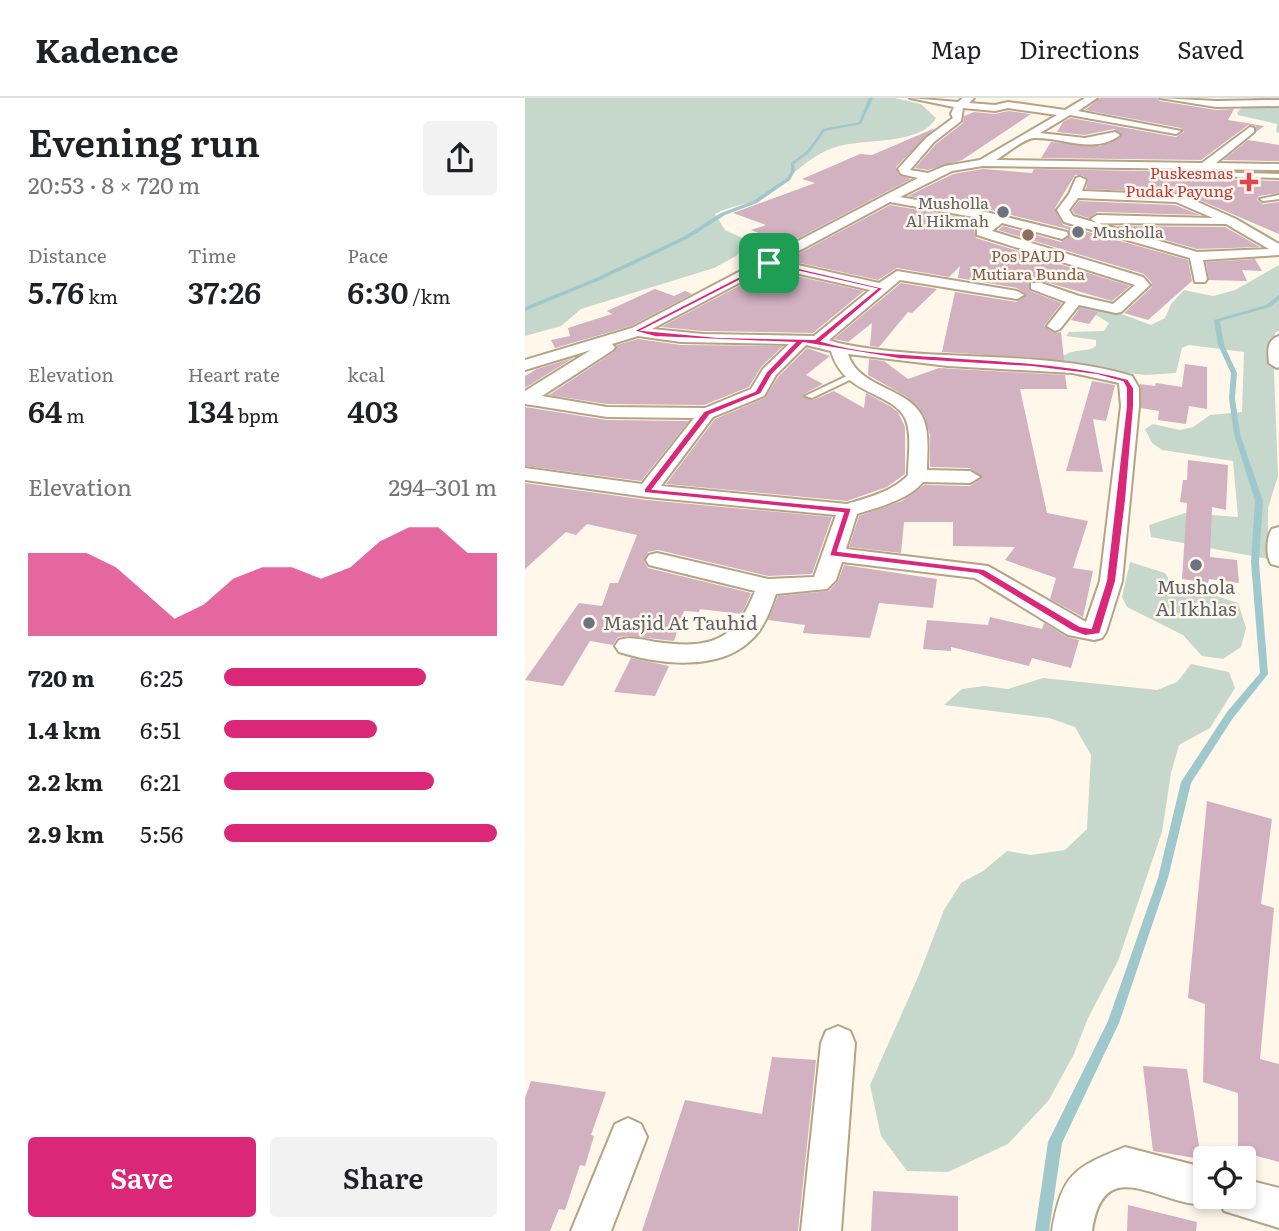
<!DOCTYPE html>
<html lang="en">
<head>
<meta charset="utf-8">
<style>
  :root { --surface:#fff; --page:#f2f2f2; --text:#202124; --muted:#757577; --line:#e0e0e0; --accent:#db2777 }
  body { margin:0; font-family:Literata,serif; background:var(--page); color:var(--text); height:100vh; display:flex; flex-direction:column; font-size:26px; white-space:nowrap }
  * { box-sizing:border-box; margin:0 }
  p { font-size:23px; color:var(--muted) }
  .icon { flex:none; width:38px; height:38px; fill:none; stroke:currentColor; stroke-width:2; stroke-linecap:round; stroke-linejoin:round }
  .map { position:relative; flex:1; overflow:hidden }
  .sheet { display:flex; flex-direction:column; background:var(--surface); width:525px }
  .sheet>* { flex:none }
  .buttons { position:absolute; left:668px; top:1048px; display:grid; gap:14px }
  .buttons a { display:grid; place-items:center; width:63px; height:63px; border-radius:7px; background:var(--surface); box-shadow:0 4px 10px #0003; font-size:35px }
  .pin { position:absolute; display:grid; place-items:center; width:60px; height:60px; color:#fff; margin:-30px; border-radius:14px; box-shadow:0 4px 10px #0006 }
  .round { display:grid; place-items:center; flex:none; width:74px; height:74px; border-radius:7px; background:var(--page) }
  .head { display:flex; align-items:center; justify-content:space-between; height:119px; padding:0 28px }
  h1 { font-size:38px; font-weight:600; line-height:52px }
  .metrics { display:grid; grid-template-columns:repeat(3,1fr); gap:10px; height:119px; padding:7px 28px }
  .metrics div { display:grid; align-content:center }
  .metrics b { font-size:30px; font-weight:600 }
  .metrics small { font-size:19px; font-weight:400 }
  .metrics p { font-size:19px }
  .chart { height:196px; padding:14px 28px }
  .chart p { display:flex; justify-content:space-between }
  .chart svg { width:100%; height:126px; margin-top:7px; fill:var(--accent); opacity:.7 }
  .primary-button { display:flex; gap:14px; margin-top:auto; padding:14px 28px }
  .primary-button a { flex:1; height:80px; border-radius:7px; background:var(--accent); color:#fff; font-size:28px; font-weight:600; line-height:80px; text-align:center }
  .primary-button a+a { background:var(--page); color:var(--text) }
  ul { padding:0 28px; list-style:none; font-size:23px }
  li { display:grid; grid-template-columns:112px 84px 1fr; align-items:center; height:52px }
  li i { height:18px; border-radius:9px; background:var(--accent) }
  header { display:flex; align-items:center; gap:42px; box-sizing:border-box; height:98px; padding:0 35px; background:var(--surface); border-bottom:2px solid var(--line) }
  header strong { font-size:33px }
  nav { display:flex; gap:38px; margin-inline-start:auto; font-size:24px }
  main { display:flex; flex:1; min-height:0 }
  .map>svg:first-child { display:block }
  .green { fill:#c6d8cb }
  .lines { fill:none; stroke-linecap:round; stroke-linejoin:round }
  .stream { fill:#9fc8cd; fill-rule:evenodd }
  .building { fill:#d2b1c0 }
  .service-casing { stroke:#b5a384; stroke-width:4 }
  .minor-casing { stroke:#b5a384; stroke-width:4 }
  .service { fill:#fff; fill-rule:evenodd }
  .minor { fill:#fff; fill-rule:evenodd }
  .route { fill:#db2777; stroke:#fff; stroke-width:2; fill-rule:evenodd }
  .health-dot { fill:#e0444e; stroke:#fff7ea; stroke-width:2.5 }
  .worship-dot { fill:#6b7280; stroke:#fff7ea; stroke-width:2.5 }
  .education-dot { fill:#8d6e63; stroke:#fff7ea; stroke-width:2.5 }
  .labels { text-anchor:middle; stroke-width:5; stroke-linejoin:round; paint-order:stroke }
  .far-health-label { font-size:16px; fill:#be3a42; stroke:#fff7ea; text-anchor:end }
  .far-worship-label { font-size:16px; fill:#5b616d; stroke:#fff7ea; text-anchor:end }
  .far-education-label { font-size:16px; fill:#785e54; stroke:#fff7ea }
  .worship-label { font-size:19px; fill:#5b616d; stroke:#fff7ea }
</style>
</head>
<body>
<header>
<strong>Kadence</strong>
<nav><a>Map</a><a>Directions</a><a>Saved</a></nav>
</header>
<main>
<section class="sheet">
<div class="head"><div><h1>Evening run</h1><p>20:53 · 8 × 720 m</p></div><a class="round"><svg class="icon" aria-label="share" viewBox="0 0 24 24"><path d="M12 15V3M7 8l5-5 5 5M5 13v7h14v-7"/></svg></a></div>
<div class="metrics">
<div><p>Distance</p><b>5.76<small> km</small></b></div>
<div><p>Time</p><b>37:26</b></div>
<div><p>Pace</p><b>6:30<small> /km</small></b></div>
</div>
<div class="metrics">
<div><p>Elevation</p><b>64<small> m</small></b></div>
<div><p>Heart rate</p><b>134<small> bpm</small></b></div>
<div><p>kcal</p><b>403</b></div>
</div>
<div class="chart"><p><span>Elevation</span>294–301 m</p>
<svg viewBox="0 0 160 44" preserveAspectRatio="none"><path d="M0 44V15L10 15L20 15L30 20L40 29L50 38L60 33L70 24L80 20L90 20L100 24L110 20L120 11L130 6L140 6L150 15L160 15V44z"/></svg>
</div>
<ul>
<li><b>720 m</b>6:25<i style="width:74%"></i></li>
<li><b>1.4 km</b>6:51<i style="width:56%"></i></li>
<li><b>2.2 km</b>6:21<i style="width:77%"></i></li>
<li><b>2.9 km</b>5:56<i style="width:100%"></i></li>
</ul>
<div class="primary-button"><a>Save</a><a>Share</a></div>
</section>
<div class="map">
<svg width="754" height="1133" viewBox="0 0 754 1133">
  <rect width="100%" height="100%" fill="#fff7ea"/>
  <g class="green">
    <path d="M0,0H370L396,6L411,20C395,48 338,40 311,49C282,58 264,82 240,98C225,107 206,107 190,116L200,132L224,143L211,158L189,170L56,211L36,228L0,238Z"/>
    <polygon points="729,0 754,0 754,35 751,34 752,26 713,17 712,14"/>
    <path d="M754,167V233L750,235L748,247L753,378L743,410V461L626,439L624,427L660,415L713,419L708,363L637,352L627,345L620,331L628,326L655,332L668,329L685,317L717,314L719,254L664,247L657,250L651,275L621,277L509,264L505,258L540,257C549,250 562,255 571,248V242L541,238L544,234L579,233L584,225L568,215L549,211L524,198L530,194C563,203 594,215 626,227L640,220L646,206L659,192L688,198L710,192Z"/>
    <polygon points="605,464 640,475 645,483 713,505 721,530 716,549 698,561 677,558 658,537 602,509 597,499"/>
    <polygon points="666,566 704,574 710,590 685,630 654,647 646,675 637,734 593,863 563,920 549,956 524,1002 483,1046 423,1074 382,1073 356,1038 345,987 393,879 419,812 436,785 458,773 482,753 506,757 540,752 562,731 566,657 550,629 524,620 419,607 437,591 459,588 483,591 518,580 632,592 652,584"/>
  </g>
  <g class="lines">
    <g class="stream">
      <polygon points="344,0 348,0 336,26 300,33 284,55 269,66 270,73 265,82 232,105 200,117 162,141 75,182 0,213 0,209 71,180 158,139 196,115 228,103 262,80 266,73 266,65 282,53 298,31 334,24"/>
      <polygon points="754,197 754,202 745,209 695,223 699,247 712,275 710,300 715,336 738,403 734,464 743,576 708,620 666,685 643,780 594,925 537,1045 524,1133 510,1133 523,1044 583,923 633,780 656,684 702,614 735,575 726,464 730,403 709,336 704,300 706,275 693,247 689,222 741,207"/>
    </g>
  </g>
  <g class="building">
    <polygon points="575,0 632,0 635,3 691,12 709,11 703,22 739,28 731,34 731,28 723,27 676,62 516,60 526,44 575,48 597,38 589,31 560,37 532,34 538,24 546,20 651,39 659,34 656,30 560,12"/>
    <polygon points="483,13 506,16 437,62 403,72 390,70 411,46 438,25 439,18 449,14 470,16"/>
    <polygon points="410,30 371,69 374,77 386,81 224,166 218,164 256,144 226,132 241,127 208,115 290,85 277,81 335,56 347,57"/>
    <polygon points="723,42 754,47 754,63 698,62"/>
    <polygon points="458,71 507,75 509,71 671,74 681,81 754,83 754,95 734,98 732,102 738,106 754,104 754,136 658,95 561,91 563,81 556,77 550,77 530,110 538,127 663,162 667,183 623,222 599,215 627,189 627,185 619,176 473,132 478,128 536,144 545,138 543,131 462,111 383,98 428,76"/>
    <polygon points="554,103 650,107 675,117 572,114 564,120 550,116 547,112"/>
    <polygon points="365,107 458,123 449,131 451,140 605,188 587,203 517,183 504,183 505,193 537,205 519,228 529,235 536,234 539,262 417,254 430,194 492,204 501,196 492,190 433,180 435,168 424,179 372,170 353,182 262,162"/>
    <polygon points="591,128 700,129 735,149 672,151"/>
    <polygon points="730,161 737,173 717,172 722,183 684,182 681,164"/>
    <polygon points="244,172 339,193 288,235 178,233 136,229"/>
    <polygon points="376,185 412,191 387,215 383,214 354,249 345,248 347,225 323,244 309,241"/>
    <polygon points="130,191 149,198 160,193 167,196 106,228 30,250 26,242 45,238 43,230 87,216 82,213"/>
    <polygon points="555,210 573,214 564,226 546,222"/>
    <polygon points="113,241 156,247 258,248 236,269 224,289 179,307 82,306 24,297 89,254 92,247"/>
    <polygon points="282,250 305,258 281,277 298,286 279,296 278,299 288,302 309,293 339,310 341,295 365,308 373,314 380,329 380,376 362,389 322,403 141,386 190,321 240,300 253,279"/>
    <polygon points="48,260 0,290 0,278 12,271"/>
    <polygon points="344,261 359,263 383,281 414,270 540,277 542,291 495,291 522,415 563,423 548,470 568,473 558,519 525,501 531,480 480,462 490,449 428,448 428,424 379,424 376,455 324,449 334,418 377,403 399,387 445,388 457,380 445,370 405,369 405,337 399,317 382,299 343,277"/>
    <polygon points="660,266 682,269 682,311 664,308 661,326 633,322 634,313 616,310 615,286 630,288 631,285 657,289"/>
    <polygon points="567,283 590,287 581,323 568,321 578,374 541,373"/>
    <polygon points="0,309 82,322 164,323 116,383 0,368"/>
    <polygon points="663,362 703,367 701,412 687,409 685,459 712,462 714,485 684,481 683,485 657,481 662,405 655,404 658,382 662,382"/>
    <polygon points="0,385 122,402 307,419 287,476 243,478 133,452 123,454 119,463 123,470 226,495 220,509 216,516 175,511 174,514 159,513 149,543 103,538 93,539 88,547 65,543 38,588 0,582 54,505 77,508 85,485 93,485 112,437 62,426 51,437 41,434 0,471"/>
    <polygon points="319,467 412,481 408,510 354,505 345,540 278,535 280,527 243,522 253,498 304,493 313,483"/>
    <polygon points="465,519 517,531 519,525 542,539 554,542 546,570 507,560 504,568 426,549 426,553 398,551 402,522 463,527"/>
    <polygon points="106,560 144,568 130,598 89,594"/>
    <polygon points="682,703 747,721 736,806 749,810 735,961 754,966 754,1064 713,1053 713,995 678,984 680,906 663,900"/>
    <polygon points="247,959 291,962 273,1133 117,1133 160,1002 237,1016"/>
    <polygon points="618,968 662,971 676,1061 628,1053"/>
    <polygon points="6,983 81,994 66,1037 69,1038 60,1068 55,1067 40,1112 34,1111 25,1133 0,1133 0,1000"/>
    <polygon points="348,1093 433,1098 433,1133 346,1133"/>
    <polygon points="603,1107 672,1124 671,1133 602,1133"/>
  </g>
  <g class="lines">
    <g class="service-casing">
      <g id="service">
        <polygon points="670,67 674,67 682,74 754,76 754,80 681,78 670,69"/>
        <polygon points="754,97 754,101 738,103 735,101"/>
        <polygon points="326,276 333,278 287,300 280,298"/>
      </g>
    </g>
    <g class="minor-casing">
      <g id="minor">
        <path d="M385,0L433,4L438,0H449L444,5L470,7L483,4L540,12L560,0H572L553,13L656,33L651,36L545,17L515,35L560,40L590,34L595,37C569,57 538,39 509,40C498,41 481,56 471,62L677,65L725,29L729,30V34L691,65L754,66V72L458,68L427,73L375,99L461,114L542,134L543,137L537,141L477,125L467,133L618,179L625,187L596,214L591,215L554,207L535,231L530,233L522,228L541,204L506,191V185H516L554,198L588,206L610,187L452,137V131L465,122L365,104L255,163L354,185L372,173L492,193L499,197L492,201L375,182L304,242L313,245C410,266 512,250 607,278L614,290V308L597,483L581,534L577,540L569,542L543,537L450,480L317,464L311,482L302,491L251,496C245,513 239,531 225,543C192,574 132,566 94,554L90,548L94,542C106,538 118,542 131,544C183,551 210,545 230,493L124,467L121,462L124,457L132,455L243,481L289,479L311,417L122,399L0,382V370L117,386L169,320L82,319L0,306V293L66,252L0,272V262L107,230L393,80L376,76L373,71L401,40L428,20L426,16L429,9ZM438,10L470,13L483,10L532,17L455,62L420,68L403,75L385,72L409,44L436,23ZM244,169L345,192L289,238L178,236L127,231ZM113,238L156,244L264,246L238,271L226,291L180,310L82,309L17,298L88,252L90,249L87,246ZM281,247L306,253C319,299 369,293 381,322C387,339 383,359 383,377C369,393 342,400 322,406L136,388L188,319L239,298L251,277ZM323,256L423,268L548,275L594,285L596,308L575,483L561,524L463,468L321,451L332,416C354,409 383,402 398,384L445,385L455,379L445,373L402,372C402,355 405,334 397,318C381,288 334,291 323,256Z"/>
        <polygon points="635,0 691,3 754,2 754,8 691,9"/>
        <path d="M555,79L561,82L557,93L657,97L711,121L754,146V157L678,162L682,181L680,184H670L665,160L539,124L532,112L544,96L551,80ZM553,100L651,104L688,120L572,117L566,121L572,125L701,126L744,151L672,154L548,118L544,112Z"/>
        <path d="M754,238V269L752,270L744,265C743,254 741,242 754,238Z"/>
        <path d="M754,429V468L746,466C741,458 741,440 747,431Z"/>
        <polygon points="313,928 325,933 330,945 316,1133 276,1133 296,945 301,933"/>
        <polygon points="103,1020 116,1026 122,1039 86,1133 46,1133 90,1026"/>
        <path d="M600,1049L681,1070V1099H719V1081L754,1090V1130L699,1113L695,1102C650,1125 580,1042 567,1133H527C537,1076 548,1070 600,1049Z"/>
      </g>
    </g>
    <use href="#service" class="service"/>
    <use href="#minor" class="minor"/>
  </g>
  <path class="route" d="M244,163L359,190L297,243C333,254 372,256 409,258C474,263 540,264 603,281L609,290V308L601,402L591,483L575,536L560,538L547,533L453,476L304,458L318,415L119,395V391L179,313L230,293L241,274L269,245L130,239L108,233ZM245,167L351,191L290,241L193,239L118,232ZM278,245L374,261L507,269L572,277L598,284L601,290V308L581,483L566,530L555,528L459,471L313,453L327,410L128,391L185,317L236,296L247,277Z"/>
  <path class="health-dot" d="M720.5 73.5h7v7h7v7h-7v7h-7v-7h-7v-7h7z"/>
  <g class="worship-dot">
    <circle cx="478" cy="114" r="7"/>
    <circle cx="553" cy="134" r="7"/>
    <circle cx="671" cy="467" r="7"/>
    <circle cx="64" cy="525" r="7"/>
  </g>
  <circle class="education-dot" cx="503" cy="137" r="7"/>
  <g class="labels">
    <g class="far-health-label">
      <text x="708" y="81">Puskesmas<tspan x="708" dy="18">Pudak Payung</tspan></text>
    </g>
    <g class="far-worship-label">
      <text x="464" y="111">Musholla<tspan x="464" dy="18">Al Hikmah</tspan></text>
      <text x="567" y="140" text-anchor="start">Musholla</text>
    </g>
    <g class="far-education-label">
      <text x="503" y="164">Pos PAUD<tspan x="503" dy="18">Mutiara Bunda</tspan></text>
    </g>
    <g class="worship-label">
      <text x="671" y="496">Mushola<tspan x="671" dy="22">Al Ikhlas</tspan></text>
      <text x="78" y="532" text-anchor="start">Masjid At Tauhid</text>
    </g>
  </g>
</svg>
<div class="buttons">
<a><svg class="icon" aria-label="locate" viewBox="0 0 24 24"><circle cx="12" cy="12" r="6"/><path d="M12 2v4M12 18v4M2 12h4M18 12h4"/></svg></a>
</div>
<div class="pin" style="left:244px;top:165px;background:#1e9e55"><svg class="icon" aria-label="arrive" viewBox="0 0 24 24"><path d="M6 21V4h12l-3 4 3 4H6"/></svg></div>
</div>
</main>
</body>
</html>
